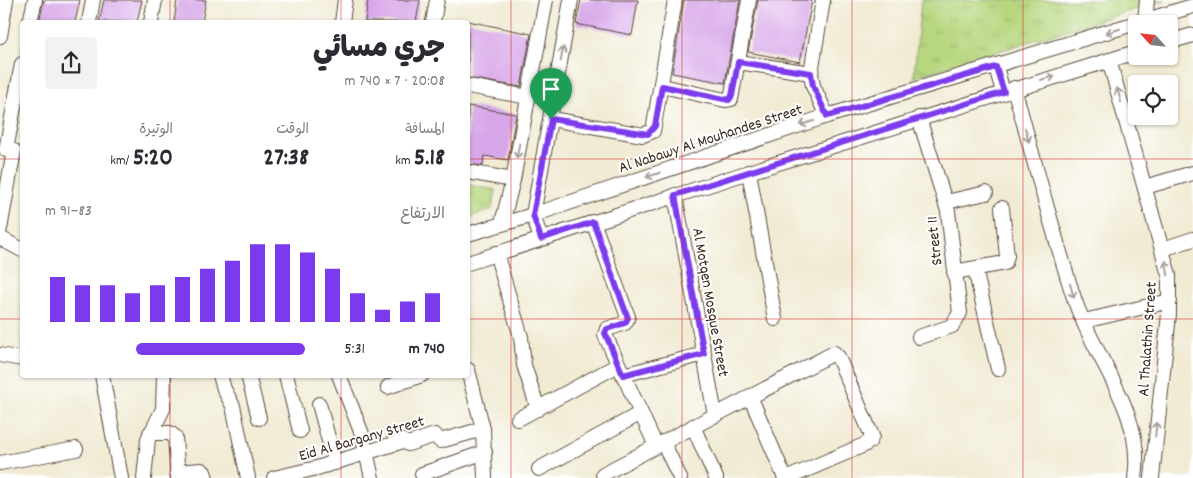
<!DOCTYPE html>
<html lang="ar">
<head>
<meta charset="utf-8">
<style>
  :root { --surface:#fff; --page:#f2f2f3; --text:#2b2b33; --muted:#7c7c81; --accent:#7c3aed }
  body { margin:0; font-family:Dekko,"Playpen Sans Arabic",sans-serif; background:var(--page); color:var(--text); direction:rtl; height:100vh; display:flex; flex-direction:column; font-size:19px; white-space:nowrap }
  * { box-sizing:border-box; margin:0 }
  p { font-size:16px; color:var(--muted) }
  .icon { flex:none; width:28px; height:28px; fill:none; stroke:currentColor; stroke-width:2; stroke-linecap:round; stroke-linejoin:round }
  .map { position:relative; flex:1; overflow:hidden; direction:ltr }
  .drawer { position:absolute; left:20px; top:20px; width:450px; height:358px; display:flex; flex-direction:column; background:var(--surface); border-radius:5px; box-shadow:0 1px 4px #0004; direction:rtl }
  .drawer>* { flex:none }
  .needle { width:32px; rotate:297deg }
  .buttons { position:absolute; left:1128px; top:15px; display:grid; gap:10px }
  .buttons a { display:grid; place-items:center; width:50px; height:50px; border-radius:5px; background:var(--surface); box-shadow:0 1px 4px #0004; font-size:25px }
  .pin { position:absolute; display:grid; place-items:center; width:42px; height:42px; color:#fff; margin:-51px -21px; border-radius:50% 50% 50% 0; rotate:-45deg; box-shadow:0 0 5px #0007 }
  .pin .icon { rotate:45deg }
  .round { display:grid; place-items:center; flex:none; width:52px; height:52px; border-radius:5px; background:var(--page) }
  .head { display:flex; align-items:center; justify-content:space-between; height:85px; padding:0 25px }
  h1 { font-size:28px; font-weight:800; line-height:38px }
  .metrics { display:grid; grid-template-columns:repeat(3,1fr); gap:8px; height:85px; padding:5px 25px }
  .metrics div { display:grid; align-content:center }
  .metrics b { font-size:25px; font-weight:800 }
  .metrics small { font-size:14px; font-weight:400 }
  .metrics p { font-size:14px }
  .chart { height:140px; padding:10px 25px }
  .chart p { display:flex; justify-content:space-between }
  .chart svg { width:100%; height:90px; margin-top:5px; stroke:var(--accent); stroke-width:6 }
  ul { padding:0 25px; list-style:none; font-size:16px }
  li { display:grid; grid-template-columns:80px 60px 1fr; align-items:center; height:38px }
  li i { height:12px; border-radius:6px; background:var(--accent) }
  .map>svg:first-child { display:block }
  .grass { fill:url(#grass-tufts); stroke:#79804e }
  .building { fill:#d8a7e9 }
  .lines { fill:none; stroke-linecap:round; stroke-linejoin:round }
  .minor-casing { stroke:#564739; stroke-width:16 }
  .minor { stroke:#fff; stroke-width:14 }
  .oneway { stroke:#a79f9a }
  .route-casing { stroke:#fff; stroke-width:10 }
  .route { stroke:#7c3aed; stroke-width:6 }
  .grid { fill:none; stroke:#d62828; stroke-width:1; stroke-opacity:0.55 }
  .labels { text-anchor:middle; stroke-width:4; stroke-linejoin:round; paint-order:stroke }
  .street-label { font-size:16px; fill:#3b2a1e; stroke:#fff }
</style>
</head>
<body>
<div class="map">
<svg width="1193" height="478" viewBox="0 0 1193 478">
  <defs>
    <pattern id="grass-tufts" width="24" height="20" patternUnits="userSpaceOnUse" patternTransform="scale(1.25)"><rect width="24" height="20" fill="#b7d77f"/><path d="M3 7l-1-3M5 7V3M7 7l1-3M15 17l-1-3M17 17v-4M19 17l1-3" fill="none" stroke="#9eb96d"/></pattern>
  </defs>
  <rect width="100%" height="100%" fill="#fff"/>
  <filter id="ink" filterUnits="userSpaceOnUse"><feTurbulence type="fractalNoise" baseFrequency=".02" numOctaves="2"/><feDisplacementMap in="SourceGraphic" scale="10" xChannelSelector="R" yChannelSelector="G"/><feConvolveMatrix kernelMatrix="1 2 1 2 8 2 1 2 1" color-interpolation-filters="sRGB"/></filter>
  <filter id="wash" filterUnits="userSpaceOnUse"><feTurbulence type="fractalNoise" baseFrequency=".0096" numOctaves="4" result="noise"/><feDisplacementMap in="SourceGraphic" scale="20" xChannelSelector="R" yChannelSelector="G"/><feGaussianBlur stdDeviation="1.12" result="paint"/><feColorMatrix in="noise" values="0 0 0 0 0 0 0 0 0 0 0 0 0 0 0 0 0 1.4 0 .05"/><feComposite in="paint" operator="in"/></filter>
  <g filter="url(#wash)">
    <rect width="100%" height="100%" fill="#f1ebd4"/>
    <g class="grass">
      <polygon points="921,0 1165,0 914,77"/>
      <polygon points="468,185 496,190 492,209 468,218"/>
    </g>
    <g id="blocks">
      <g class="building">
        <polygon points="44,0 80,0 75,22 39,22"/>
        <polygon points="104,0 142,0 137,22 99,22"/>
        <polygon points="177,0 206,0 202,22 174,22"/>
        <polygon points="368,0 420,0 416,22 365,22"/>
        <polygon points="581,0 638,0 632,35 576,24"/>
        <polygon points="684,0 740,0 725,83 672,73"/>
        <polygon points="758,0 812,0 800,62 748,52"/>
        <polygon points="468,21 531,34 521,87 468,78"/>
        <polygon points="468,106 516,114 508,160 484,156 483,166 468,164"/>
      </g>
    </g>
  </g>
  <g filter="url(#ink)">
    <use href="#blocks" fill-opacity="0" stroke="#564739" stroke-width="1"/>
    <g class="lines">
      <g class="minor-casing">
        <g id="minor">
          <polyline points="823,0 811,73 813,86 827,116"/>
          <polyline points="1145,21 1147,0"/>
          <polyline points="30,22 35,0"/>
          <polyline points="89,22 93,0"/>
          <polyline points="151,22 155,0"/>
          <polyline points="342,22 345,0"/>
          <polyline points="433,22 437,0"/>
          <polyline points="0,36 6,0"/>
          <polyline points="1169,42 1193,35"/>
          <polyline points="1109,60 1169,275 1169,314 1152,478"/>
          <polyline points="738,62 811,73"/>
          <polyline points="996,67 1003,92"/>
          <polyline points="468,86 528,97"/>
          <polyline points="662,86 725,100 731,99 749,0"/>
          <path d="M1014,88C1034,159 1052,231 1075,301C1095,360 1145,413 1135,478"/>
          <polyline points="919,118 948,211 960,313 952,326 919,337"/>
          <polyline points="551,119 643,135 653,131 675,0"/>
          <polyline points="6,150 22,64"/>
          <polyline points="468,172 513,180"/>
          <polyline points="749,172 775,319"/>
          <polyline points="1145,187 1193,173"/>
          <polyline points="675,195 715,415"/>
          <polyline points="946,202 986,193"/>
          <polyline points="593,222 628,317 625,323 607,329 605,335 656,446"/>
          <polyline points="502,223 513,180 546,0"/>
          <polyline points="0,229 14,151"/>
          <polyline points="468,234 533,215 827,116 1193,6"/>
          <polyline points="0,238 22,250"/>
          <polyline points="541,239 533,215 571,0"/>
          <polyline points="1163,249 1193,239"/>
          <polyline points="496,253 521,337 524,365 538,409"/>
          <polyline points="468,263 749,172 1136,52"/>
          <polyline points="975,269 998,369"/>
          <polyline points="954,272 1005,263 1007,256 1002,208"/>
          <polyline points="1084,321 1170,301"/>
          <polyline points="0,355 22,359"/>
          <polyline points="468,370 483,429 485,478"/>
          <polyline points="102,375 121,478"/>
          <polyline points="220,375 224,389 233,406 248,478"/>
          <polyline points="248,375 259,418"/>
          <polyline points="286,375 300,431"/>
          <polyline points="339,375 362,434 372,478"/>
          <polyline points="623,375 704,354"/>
          <polyline points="388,387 422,375"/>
          <polyline points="750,396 785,478"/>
          <polyline points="319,404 335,463"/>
          <polyline points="518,419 618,365"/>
          <polyline points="693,426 716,478"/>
          <polyline points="150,433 170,433 175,437 178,478"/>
          <polyline points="663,442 680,478"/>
          <polyline points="0,463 76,449"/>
          <polyline points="539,469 641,413"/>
          <polyline points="177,472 201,470 204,472 206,478"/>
          <polyline points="422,474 485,452"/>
          <polyline points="603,474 834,353 838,357 872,436 869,442 864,445 788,478"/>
          <polyline points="144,478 148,439 163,409 164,375"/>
          <polyline points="274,478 317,468 403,441 408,444 435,435 440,441 483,429"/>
        </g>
      </g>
      <use href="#minor" class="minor"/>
    </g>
    <defs><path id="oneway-shaft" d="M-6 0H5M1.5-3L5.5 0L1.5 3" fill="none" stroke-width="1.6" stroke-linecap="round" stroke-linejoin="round" transform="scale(1.25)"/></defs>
    <g class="oneway">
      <use href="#oneway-shaft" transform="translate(1113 31) rotate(163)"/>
      <use href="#oneway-shaft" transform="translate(562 54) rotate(-80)"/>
      <use href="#oneway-shaft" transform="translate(1048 78) rotate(-16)"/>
      <use href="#oneway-shaft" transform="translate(1119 95) rotate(-106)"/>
      <use href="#oneway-shaft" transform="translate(807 123) rotate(162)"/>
      <use href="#oneway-shaft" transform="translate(1027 135) rotate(74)"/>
      <use href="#oneway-shaft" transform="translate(518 151) rotate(100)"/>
      <use href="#oneway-shaft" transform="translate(653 175) rotate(162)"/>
      <use href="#oneway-shaft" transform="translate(1167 268) rotate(-100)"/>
      <use href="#oneway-shaft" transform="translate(1072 291) rotate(74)"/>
      <use href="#oneway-shaft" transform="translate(1156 429) rotate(-84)"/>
    </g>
  </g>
  <g class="lines" filter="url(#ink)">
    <g class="route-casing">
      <polygon id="route" points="738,62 811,73 813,86 827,116 996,67 1004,92 675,195 704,354 623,375 605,333 607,329 625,323 628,318 593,222 541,239 533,215 551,119 648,134 655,126 662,86 729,100 732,96"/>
    </g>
    <use href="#route" class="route"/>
  </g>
  <path class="grid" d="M170,0V22M341,0V22M511,0V478M682,0V478M852,0V478M1023,0V478M0,159H22M468,159H1193M0,319H22M468,319H1193M170,375V478M341,375V478"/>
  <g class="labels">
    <g class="street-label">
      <text transform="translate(710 137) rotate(-18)" y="6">Al Nabawy Al Mouhandes Street</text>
      <text transform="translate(933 241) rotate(-96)" y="6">Street 11</text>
      <text transform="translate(712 302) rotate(80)" y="6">Al Motqen Mosque Street</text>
      <text transform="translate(1146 339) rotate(-86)" y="6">Al Thalathin Street</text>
      <text transform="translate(361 437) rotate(-16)" y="6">Eid Al Bargany Street</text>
    </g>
  </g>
</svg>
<div class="buttons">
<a><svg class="needle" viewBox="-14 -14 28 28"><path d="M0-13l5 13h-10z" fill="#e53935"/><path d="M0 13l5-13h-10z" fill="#7c7c81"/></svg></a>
<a><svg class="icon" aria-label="locate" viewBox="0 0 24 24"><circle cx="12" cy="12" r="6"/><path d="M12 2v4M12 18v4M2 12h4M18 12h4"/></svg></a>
</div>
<div class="pin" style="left:551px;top:119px;background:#1e9e55"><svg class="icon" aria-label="arrive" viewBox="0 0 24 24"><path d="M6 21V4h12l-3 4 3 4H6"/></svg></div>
<section class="drawer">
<div class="head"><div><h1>جري مسائي</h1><p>20:08 · 7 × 740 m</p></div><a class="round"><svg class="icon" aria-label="share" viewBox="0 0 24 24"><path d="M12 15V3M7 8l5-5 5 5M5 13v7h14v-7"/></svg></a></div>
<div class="metrics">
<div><p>المسافة</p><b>5.18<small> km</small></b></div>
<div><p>الوقت</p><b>27:38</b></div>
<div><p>الوتيرة</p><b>5:20<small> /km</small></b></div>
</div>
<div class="chart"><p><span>الارتفاع</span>83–91 m</p>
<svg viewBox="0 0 160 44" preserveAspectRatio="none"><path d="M5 44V22M15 44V26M25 44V26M35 44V30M45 44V26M55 44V22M65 44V18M75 44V14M85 44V6M95 44V6M105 44V10M115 44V18M125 44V30M135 44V38M145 44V34M155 44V30"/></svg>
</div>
<ul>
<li><b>740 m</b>5:31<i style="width:65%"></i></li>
</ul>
</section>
</div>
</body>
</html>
